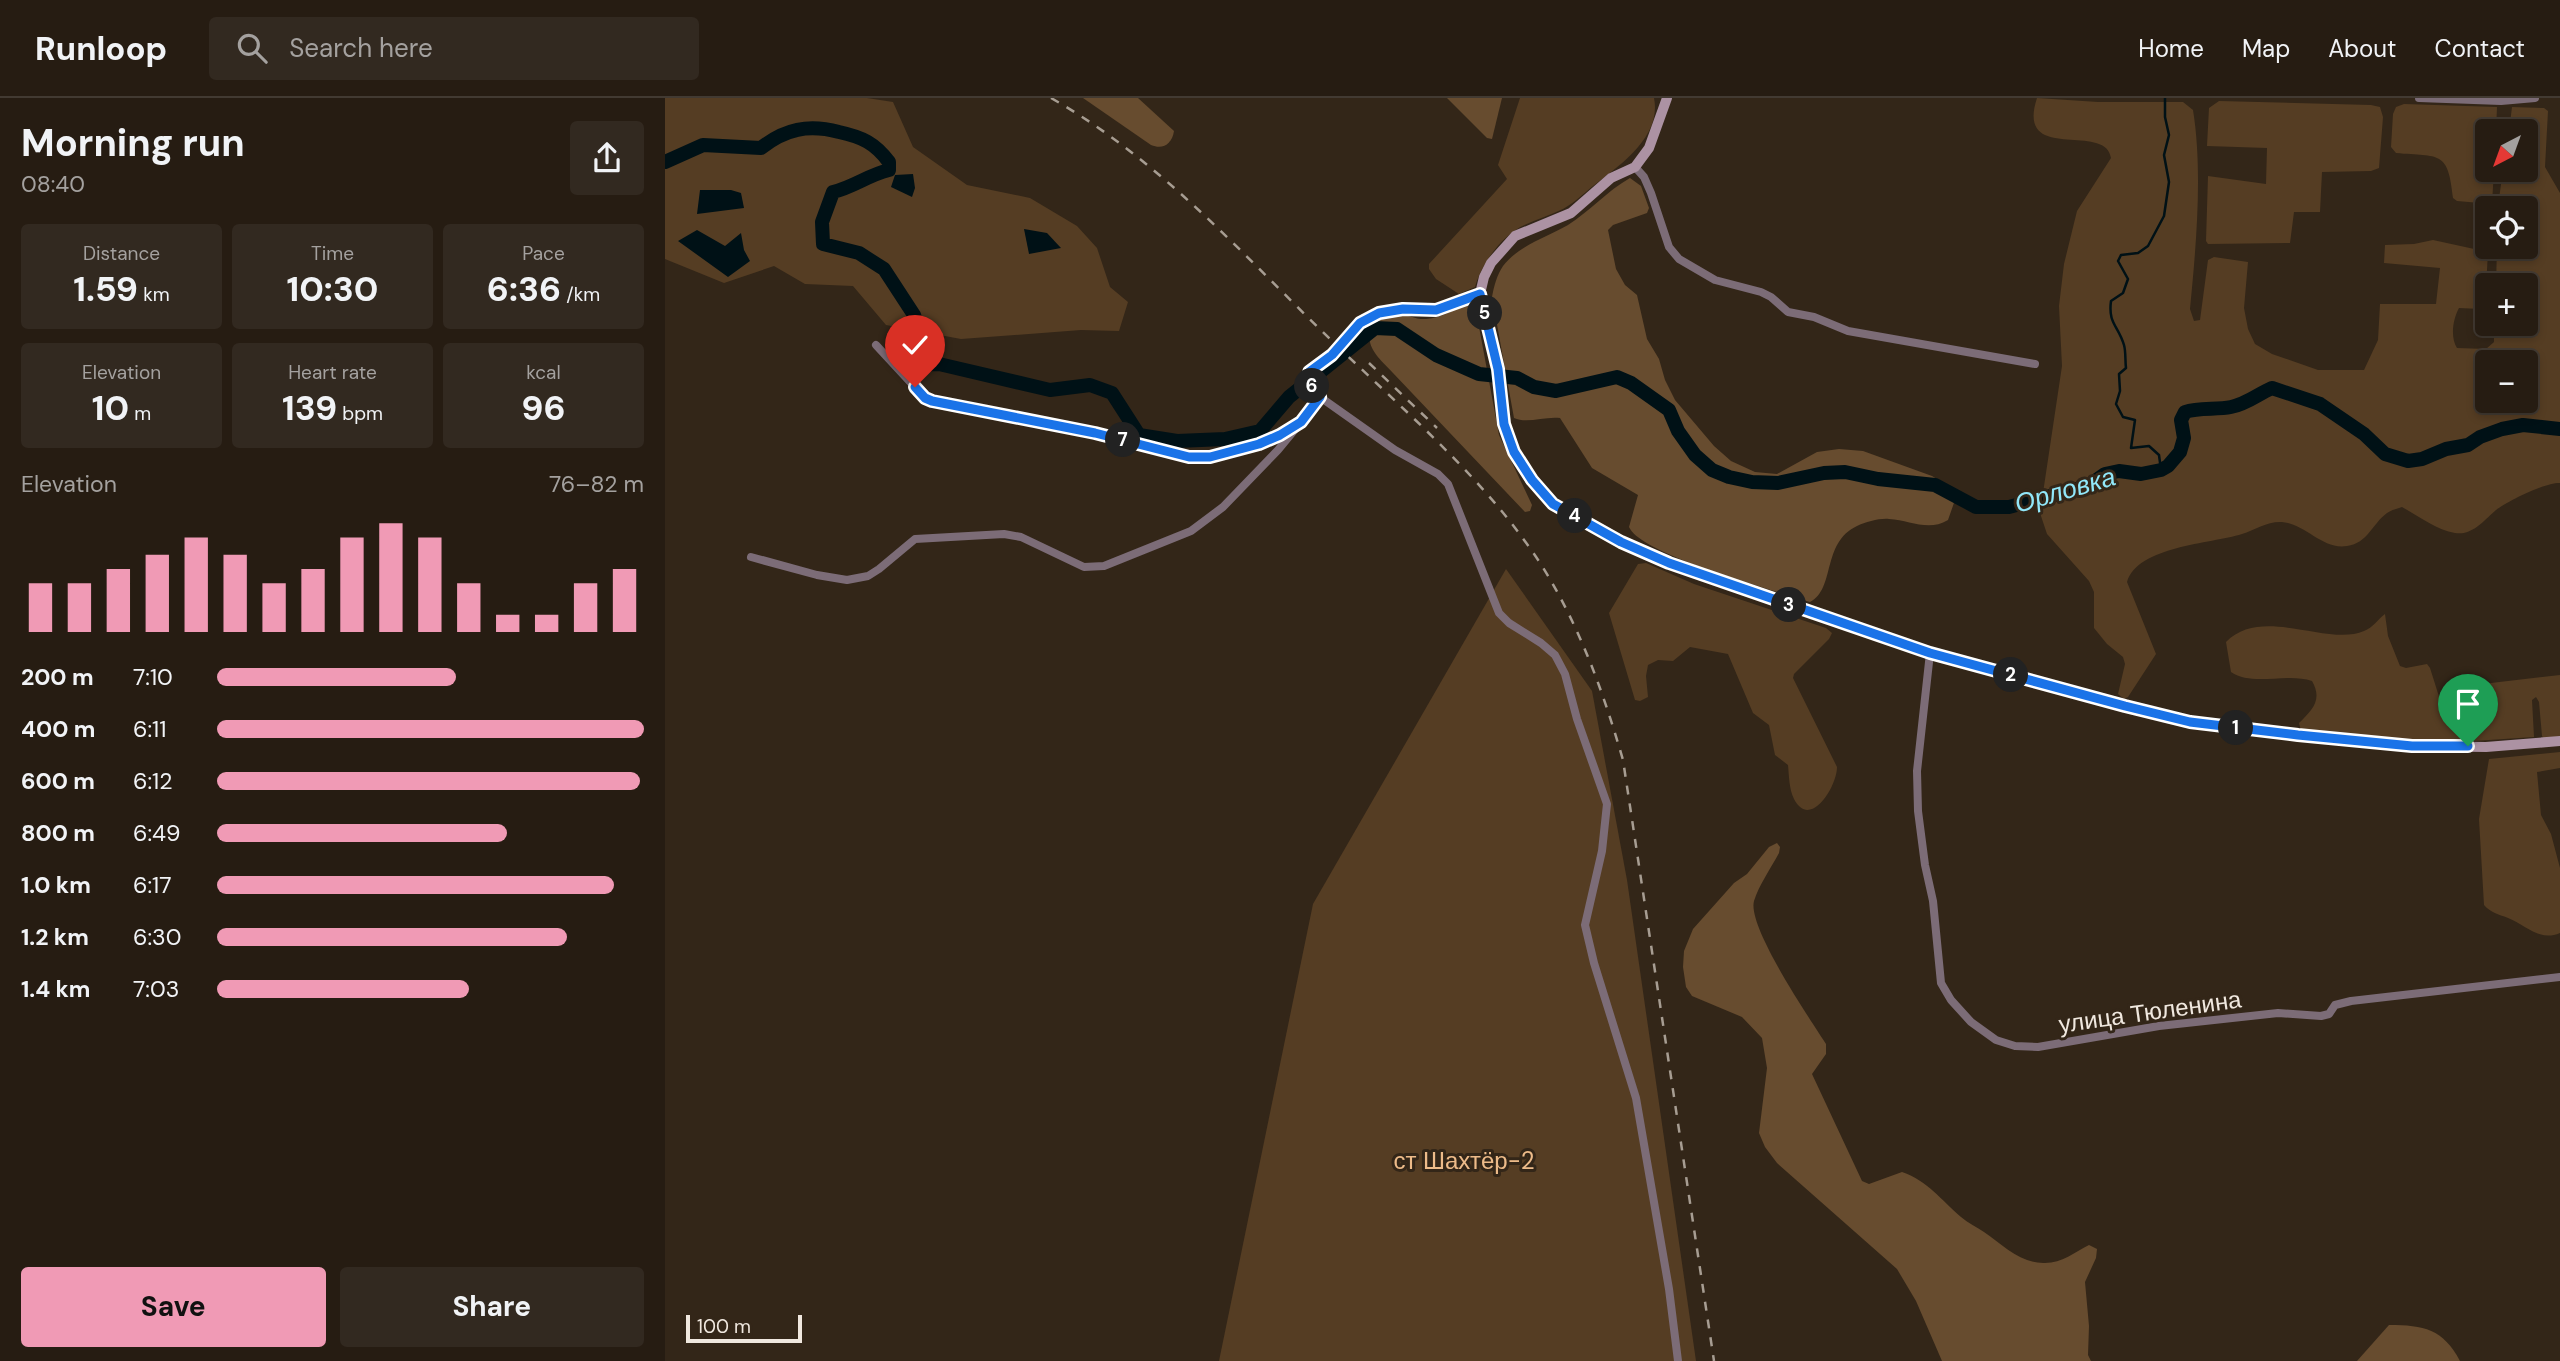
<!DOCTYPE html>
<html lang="en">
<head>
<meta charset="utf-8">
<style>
  :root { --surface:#261c12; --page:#322920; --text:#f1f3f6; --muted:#a4a19f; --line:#423a32; --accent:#f09ab5 }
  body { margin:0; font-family:"DM Sans",sans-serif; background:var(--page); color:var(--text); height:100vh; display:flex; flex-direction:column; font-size:26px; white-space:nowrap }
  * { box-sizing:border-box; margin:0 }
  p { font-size:23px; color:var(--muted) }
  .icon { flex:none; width:38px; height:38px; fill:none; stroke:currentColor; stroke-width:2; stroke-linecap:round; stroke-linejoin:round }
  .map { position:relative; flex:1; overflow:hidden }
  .panel { display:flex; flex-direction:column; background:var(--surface); width:665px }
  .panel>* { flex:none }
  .needle { width:46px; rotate:221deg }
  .tools { position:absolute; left:1810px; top:21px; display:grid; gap:14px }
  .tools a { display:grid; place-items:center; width:63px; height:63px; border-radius:7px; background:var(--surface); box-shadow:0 4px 10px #0003,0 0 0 2px var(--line); font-size:35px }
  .scale { position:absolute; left:21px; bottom:18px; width:116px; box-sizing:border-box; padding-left:7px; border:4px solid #f0e8df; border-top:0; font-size:19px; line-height:24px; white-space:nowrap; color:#f0e8df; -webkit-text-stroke:5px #332618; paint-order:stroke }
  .pin { position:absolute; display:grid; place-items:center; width:60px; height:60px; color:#fff; margin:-72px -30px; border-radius:50% 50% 50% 0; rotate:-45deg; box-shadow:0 0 7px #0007 }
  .pin .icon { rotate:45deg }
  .km { position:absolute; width:35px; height:35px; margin:-18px; border-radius:50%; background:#222; color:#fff; font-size:19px; line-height:35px; text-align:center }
  .round { display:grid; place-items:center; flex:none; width:74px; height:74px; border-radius:7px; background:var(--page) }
  .headline { display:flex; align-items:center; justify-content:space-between; height:119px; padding:0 21px }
  h1 { font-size:38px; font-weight:700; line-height:52px }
  .figures { display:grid; grid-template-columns:repeat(3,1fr); gap:10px; height:119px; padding:7px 21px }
  .figures div { display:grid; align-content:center; border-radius:7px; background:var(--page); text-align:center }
  .figures b { font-size:35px; font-weight:700 }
  .figures small { font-size:19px; font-weight:400 }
  .figures p { font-size:19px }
  .chart { height:196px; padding:14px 21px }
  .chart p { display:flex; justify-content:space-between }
  .chart svg { width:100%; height:126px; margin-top:7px; stroke:var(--accent); stroke-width:6 }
  .button { display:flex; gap:14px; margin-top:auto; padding:14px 21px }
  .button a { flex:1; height:80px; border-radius:7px; background:var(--accent); color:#111; font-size:28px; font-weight:700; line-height:80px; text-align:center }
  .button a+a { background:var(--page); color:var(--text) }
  ul { padding:0 21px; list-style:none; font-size:23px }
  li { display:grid; grid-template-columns:112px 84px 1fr; align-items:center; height:52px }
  li i { height:18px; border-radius:9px; background:var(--accent) }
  header { display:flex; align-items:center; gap:42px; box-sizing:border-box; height:98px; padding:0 35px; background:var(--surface); border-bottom:2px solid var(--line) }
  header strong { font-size:33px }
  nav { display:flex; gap:38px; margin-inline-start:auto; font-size:24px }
  .search { width:490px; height:63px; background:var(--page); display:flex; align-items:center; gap:18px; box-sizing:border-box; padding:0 24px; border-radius:7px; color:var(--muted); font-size:26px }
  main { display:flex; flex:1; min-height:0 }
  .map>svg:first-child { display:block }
  .green { fill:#553d23; fill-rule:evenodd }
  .forest { fill:#674c2f }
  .water { fill:#001116 }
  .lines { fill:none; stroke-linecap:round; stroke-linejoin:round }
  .stream { stroke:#001116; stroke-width:2.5 }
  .river { stroke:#001116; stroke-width:14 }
  .street { stroke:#7c6c77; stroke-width:8 }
  .secondary { stroke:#ac92a3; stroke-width:10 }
  .rail { stroke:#a79d92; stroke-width:2.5; stroke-dasharray:9 9; stroke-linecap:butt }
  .route-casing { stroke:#fff; stroke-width:14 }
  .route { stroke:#1a73e8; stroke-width:9 }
  .labels { text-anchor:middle; stroke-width:6; stroke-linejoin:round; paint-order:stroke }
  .street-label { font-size:24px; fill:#f0e8df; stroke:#332618 }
  .park-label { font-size:24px; fill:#edbb89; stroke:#332618 }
  .water-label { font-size:26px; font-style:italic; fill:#91e7f9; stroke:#332618 }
</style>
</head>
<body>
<header>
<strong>Runloop</strong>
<div class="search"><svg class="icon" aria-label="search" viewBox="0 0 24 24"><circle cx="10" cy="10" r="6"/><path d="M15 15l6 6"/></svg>Search here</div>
<nav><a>Home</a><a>Map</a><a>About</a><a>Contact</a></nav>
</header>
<main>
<section class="panel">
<div class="headline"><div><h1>Morning run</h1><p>08:40</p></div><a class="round"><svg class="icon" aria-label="share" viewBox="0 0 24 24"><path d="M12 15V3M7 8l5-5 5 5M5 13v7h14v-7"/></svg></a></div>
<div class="figures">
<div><p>Distance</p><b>1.59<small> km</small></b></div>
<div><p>Time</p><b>10:30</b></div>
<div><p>Pace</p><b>6:36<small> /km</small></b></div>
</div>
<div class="figures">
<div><p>Elevation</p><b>10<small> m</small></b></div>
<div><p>Heart rate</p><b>139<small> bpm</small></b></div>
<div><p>kcal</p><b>96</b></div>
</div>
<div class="chart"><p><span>Elevation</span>76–82 m</p>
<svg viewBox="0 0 160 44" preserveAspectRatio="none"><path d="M5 44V27M15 44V27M25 44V22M35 44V17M45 44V11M55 44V17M65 44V27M75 44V22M85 44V11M95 44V6M105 44V11M115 44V27M125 44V38M135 44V38M145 44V27M155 44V22"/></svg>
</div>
<ul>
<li><b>200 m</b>7:10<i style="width:56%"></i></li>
<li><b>400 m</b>6:11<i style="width:100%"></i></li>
<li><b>600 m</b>6:12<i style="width:99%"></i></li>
<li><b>800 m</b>6:49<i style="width:68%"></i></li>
<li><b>1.0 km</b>6:17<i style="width:93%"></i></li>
<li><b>1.2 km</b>6:30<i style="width:82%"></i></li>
<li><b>1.4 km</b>7:03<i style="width:59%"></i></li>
</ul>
<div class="button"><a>Save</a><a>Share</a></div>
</section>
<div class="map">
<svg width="1895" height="1263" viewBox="0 0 1895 1263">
  <rect width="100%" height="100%" fill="#332618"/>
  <g class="green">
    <polygon points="0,0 202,0 228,4 248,49 302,87 365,100 412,128 432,150 445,189 463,204 454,233 416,232 296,241 221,227 188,188 140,186 109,168 59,185 0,161"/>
    <path d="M855,0H989C997,39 954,68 928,88C918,96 909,105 898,111C882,119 864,123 849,133C831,146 816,168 810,189L794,196L771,181L764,171V166L842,81L833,67Z"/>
    <path d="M1372,0L1433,4H1518L1528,12C1538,73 1531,149 1525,211L1529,223L1535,222L1543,162L1549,159L1583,164L1579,210L1583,231L1590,246L1607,256L1653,272H1699L1713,242L1715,206H1771L1775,170L1719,165L1720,147L1749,146L1768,142L1823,154L1820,207L1815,211L1794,210C1788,221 1785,239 1792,250L1821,251L1829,244V226H1860V187H1831L1832,149H1860V110H1833V108L1838,72H1860V33H1844L1847,9L1879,10L1883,13L1880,69L1895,95V385C1881,384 1843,403 1831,412C1820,421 1808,438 1790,435C1772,432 1753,418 1737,409C1732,411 1726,412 1722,415C1707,426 1703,445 1682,448C1657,452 1641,426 1617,424C1603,423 1590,432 1577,436C1545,446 1473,448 1462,484L1491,556L1463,599L1459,601L1453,596L1460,566L1458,559L1442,546L1429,530V494L1424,483L1382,436L1375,415L1397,268L1394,208L1399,166L1412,113L1446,60C1441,23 1350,67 1372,0ZM1822,264H1860V303H1822Z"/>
    <polygon points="1554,3 1706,7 1715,9 1718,19 1714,70 1706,73 1657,74 1655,114 1629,114 1625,145 1543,146 1541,143 1543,78 1601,86 1602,50 1542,48 1544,10"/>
    <path d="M1739,6L1832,9L1831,33H1822V72H1829L1827,106L1792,103L1788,100C1783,52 1775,59 1731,55L1726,49L1728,16L1731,9Z"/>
    <path d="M981,465L1029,486L1161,530L1167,535L1164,541L1129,576L1128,580L1172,669C1172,689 1145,732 1129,701C1124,691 1124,677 1123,667L1110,657L1104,627L1088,615L1063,556L1025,549L1008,563L993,562L983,567L981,578L983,599L975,603L970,602L944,515L973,466Z"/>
    <polygon points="841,471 927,593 962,782 1031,1263 554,1263 648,806"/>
    <path d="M1720,516L1723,538L1735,568L1741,570L1762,566L1765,570L1777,608L1794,611L1796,613L1797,641C1779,650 1678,638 1651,636L1636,633L1634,625C1647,612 1658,602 1647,583C1622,574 1588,589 1566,574L1561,544C1597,507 1663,549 1699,533C1708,530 1713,521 1720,516Z"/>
    <polygon points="1895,577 1895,640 1879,641 1877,638 1874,604 1871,599 1867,602 1869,639 1809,643 1806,638 1806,593 1809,587"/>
    <path d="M1895,654V670L1872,674L1876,717L1886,736L1895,770V835C1874,844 1861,827 1843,820C1833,816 1826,815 1819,807L1814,721L1824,661Z"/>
  </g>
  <g class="forest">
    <path d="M418,0H473L509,33C507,46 498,52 486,47Z"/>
    <polygon points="782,0 837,0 827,41 822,40"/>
    <path d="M965,80L976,88L984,110L982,115L948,127L943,132L951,171L960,187L972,197L982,241L994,261L1000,282L1010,302L1049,348L1066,363L1090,374L1112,376L1152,354L1174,351L1198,353L1267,378L1288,391L1290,402L1283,422C1263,434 1245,422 1224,421C1215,420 1201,424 1192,428C1156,445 1171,491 1145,504C1112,493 976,457 964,429L973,397L927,370L895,320C880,318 862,326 849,320L827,199C829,188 832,177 838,168C853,148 882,139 903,127C925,113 942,93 965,80Z"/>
    <path d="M807,203L810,207L834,337L867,407L865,413L860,414L728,275C715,261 694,245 711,226C716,221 722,216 730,216C740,215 751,222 761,221C777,220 793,210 807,203Z"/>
    <path d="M1112,745L1115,749L1114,755C1106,770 1094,787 1089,803C1082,829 1145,921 1161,946V956L1147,976L1197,1083L1204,1086L1237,1074C1263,1083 1276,1102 1296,1119C1303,1125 1312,1129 1319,1134C1338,1147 1356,1166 1380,1165C1397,1165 1410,1154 1424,1147L1432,1151L1431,1160L1420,1184L1424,1228L1423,1257L1426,1263H1277L1251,1203L1232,1171L1112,1065L1100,1049L1094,1035L1102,970L1097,940L1077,919L1027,898L1021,889L1018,869L1019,853L1028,831L1069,785L1082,776L1104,749Z"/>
    <path d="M1724,1227C1759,1227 1778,1231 1795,1263H1692Z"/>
  </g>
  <g class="water">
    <polygon points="248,76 250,90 247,99 226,89 230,77"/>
    <polygon points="35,92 66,92 76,95 79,110 32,116"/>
    <polygon points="359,131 382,135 396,150 364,156"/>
    <polygon points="32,132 60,148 76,135 79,152 85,163 63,179 13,143"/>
  </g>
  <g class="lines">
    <path class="stream" d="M1496,372L1494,357L1484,348L1466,350L1470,322L1458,319L1451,306L1455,293L1454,276L1461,270C1460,263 1461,254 1459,247C1453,227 1443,226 1446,203L1458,195L1463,181L1453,163L1456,157L1473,155L1483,148L1499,118L1504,84L1499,57L1504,37L1500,19V0"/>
    <path class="river" d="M0,64L38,47L96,50C120,31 143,26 174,34C197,39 210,45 224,64V72C203,77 189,89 168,94L157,124L158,146L194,155L219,171L249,217L255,235L247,267L274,266L385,292L425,287L447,295L474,337L512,343L560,341L595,333L624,299L710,230L732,231L771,257L814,276L852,280L869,289L891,293L952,279L966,285L1004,312L1013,333L1030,357L1047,372L1064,379L1087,384L1113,385L1159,375L1180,374L1213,381L1270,387L1311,409H1344L1423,388L1440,376L1454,373L1476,376L1496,372L1503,368L1515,354L1519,340L1516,322L1520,314C1534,309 1551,312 1566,309C1582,306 1593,296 1607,290L1655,306L1699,336L1720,356L1743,363L1757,361L1781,351L1803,347L1815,339L1837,331L1858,327L1895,331"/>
    <g class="street">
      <polyline points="1754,0 1836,3 1870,0"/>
      <polyline points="970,69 979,79 986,95 1004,149 1014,161 1050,182 1096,194 1106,199 1123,214 1149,219 1183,233 1370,266"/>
      <polyline points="211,247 260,300 267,303 430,335 524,359 545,359 594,346 615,337 636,324 655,299 643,282 644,274 667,257 695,225 714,215 725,212 771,212 815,196"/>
      <polyline points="655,299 730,352 773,376 783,386 834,515 844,525 876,545 890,557 900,576 912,621 942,706 937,753 920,827 929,865 971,1000 1004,1191 1013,1263"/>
      <polyline points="86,459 152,477 182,482 203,478 214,471 250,441 339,436 356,439 419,469 439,468 526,433 558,409 613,352 632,329"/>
      <polyline points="1265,555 1252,673 1253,713 1260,767 1268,803 1276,885 1286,902 1306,924 1331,942 1350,948 1373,949 1494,928 1613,915 1656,918 1664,916 1670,907 1686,903 1895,879"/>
    </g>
    <polyline class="secondary" points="1002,0 984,50 970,69 946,80 906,115 850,138 826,165 819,179 815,196 833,271 839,325 849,354 867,382 888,406 956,444 1004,465 1199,533 1265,555 1526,624 1696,644 1747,648 1821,649 1895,643"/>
    <g class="rail">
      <path d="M386,0C494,61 577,156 665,241C739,313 821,381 877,468C915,529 938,593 958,662L1049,1263"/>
      <polyline points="704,265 772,330"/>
    </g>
  </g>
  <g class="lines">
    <g class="route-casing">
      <polyline id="route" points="250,289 260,300 267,303 430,335 524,359 545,359 594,346 615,337 636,324 655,299 643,282 644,274 667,257 695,225 714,215 738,211 771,212 815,196 833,271 839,326 849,354 867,382 888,406 956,444 1004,465 1265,555 1460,608 1525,624 1633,637 1747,648 1803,648"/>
    </g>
    <use href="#route" class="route"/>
  </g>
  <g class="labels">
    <g class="street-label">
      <text transform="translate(1485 914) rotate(-8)" y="8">улица Тюленина</text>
    </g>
    <g class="park-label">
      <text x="799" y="1071">ст Шахтёр-2</text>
    </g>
    <g class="water-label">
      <text transform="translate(1400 392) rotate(-16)" y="9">Орловка</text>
    </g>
  </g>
</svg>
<div class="tools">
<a><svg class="needle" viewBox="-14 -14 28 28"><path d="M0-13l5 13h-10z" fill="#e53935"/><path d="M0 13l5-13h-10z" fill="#a4a19f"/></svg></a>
<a><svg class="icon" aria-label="locate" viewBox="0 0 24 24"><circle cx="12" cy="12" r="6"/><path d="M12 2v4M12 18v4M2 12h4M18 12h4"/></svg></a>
<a>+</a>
<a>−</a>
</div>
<div class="scale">100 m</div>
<div class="pin" style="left:1803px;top:648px;background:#1e9e55"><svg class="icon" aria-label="arrive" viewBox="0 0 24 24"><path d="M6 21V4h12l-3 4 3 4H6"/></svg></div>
<div class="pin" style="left:250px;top:289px;background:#d93025"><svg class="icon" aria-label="check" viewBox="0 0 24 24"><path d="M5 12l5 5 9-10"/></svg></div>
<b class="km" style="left:1571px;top:630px">1</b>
<b class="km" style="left:1346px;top:577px">2</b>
<b class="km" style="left:1124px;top:507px">3</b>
<b class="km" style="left:910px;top:418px">4</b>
<b class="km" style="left:820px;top:215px">5</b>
<b class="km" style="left:647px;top:288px">6</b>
<b class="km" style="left:458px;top:342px">7</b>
</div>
</main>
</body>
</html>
